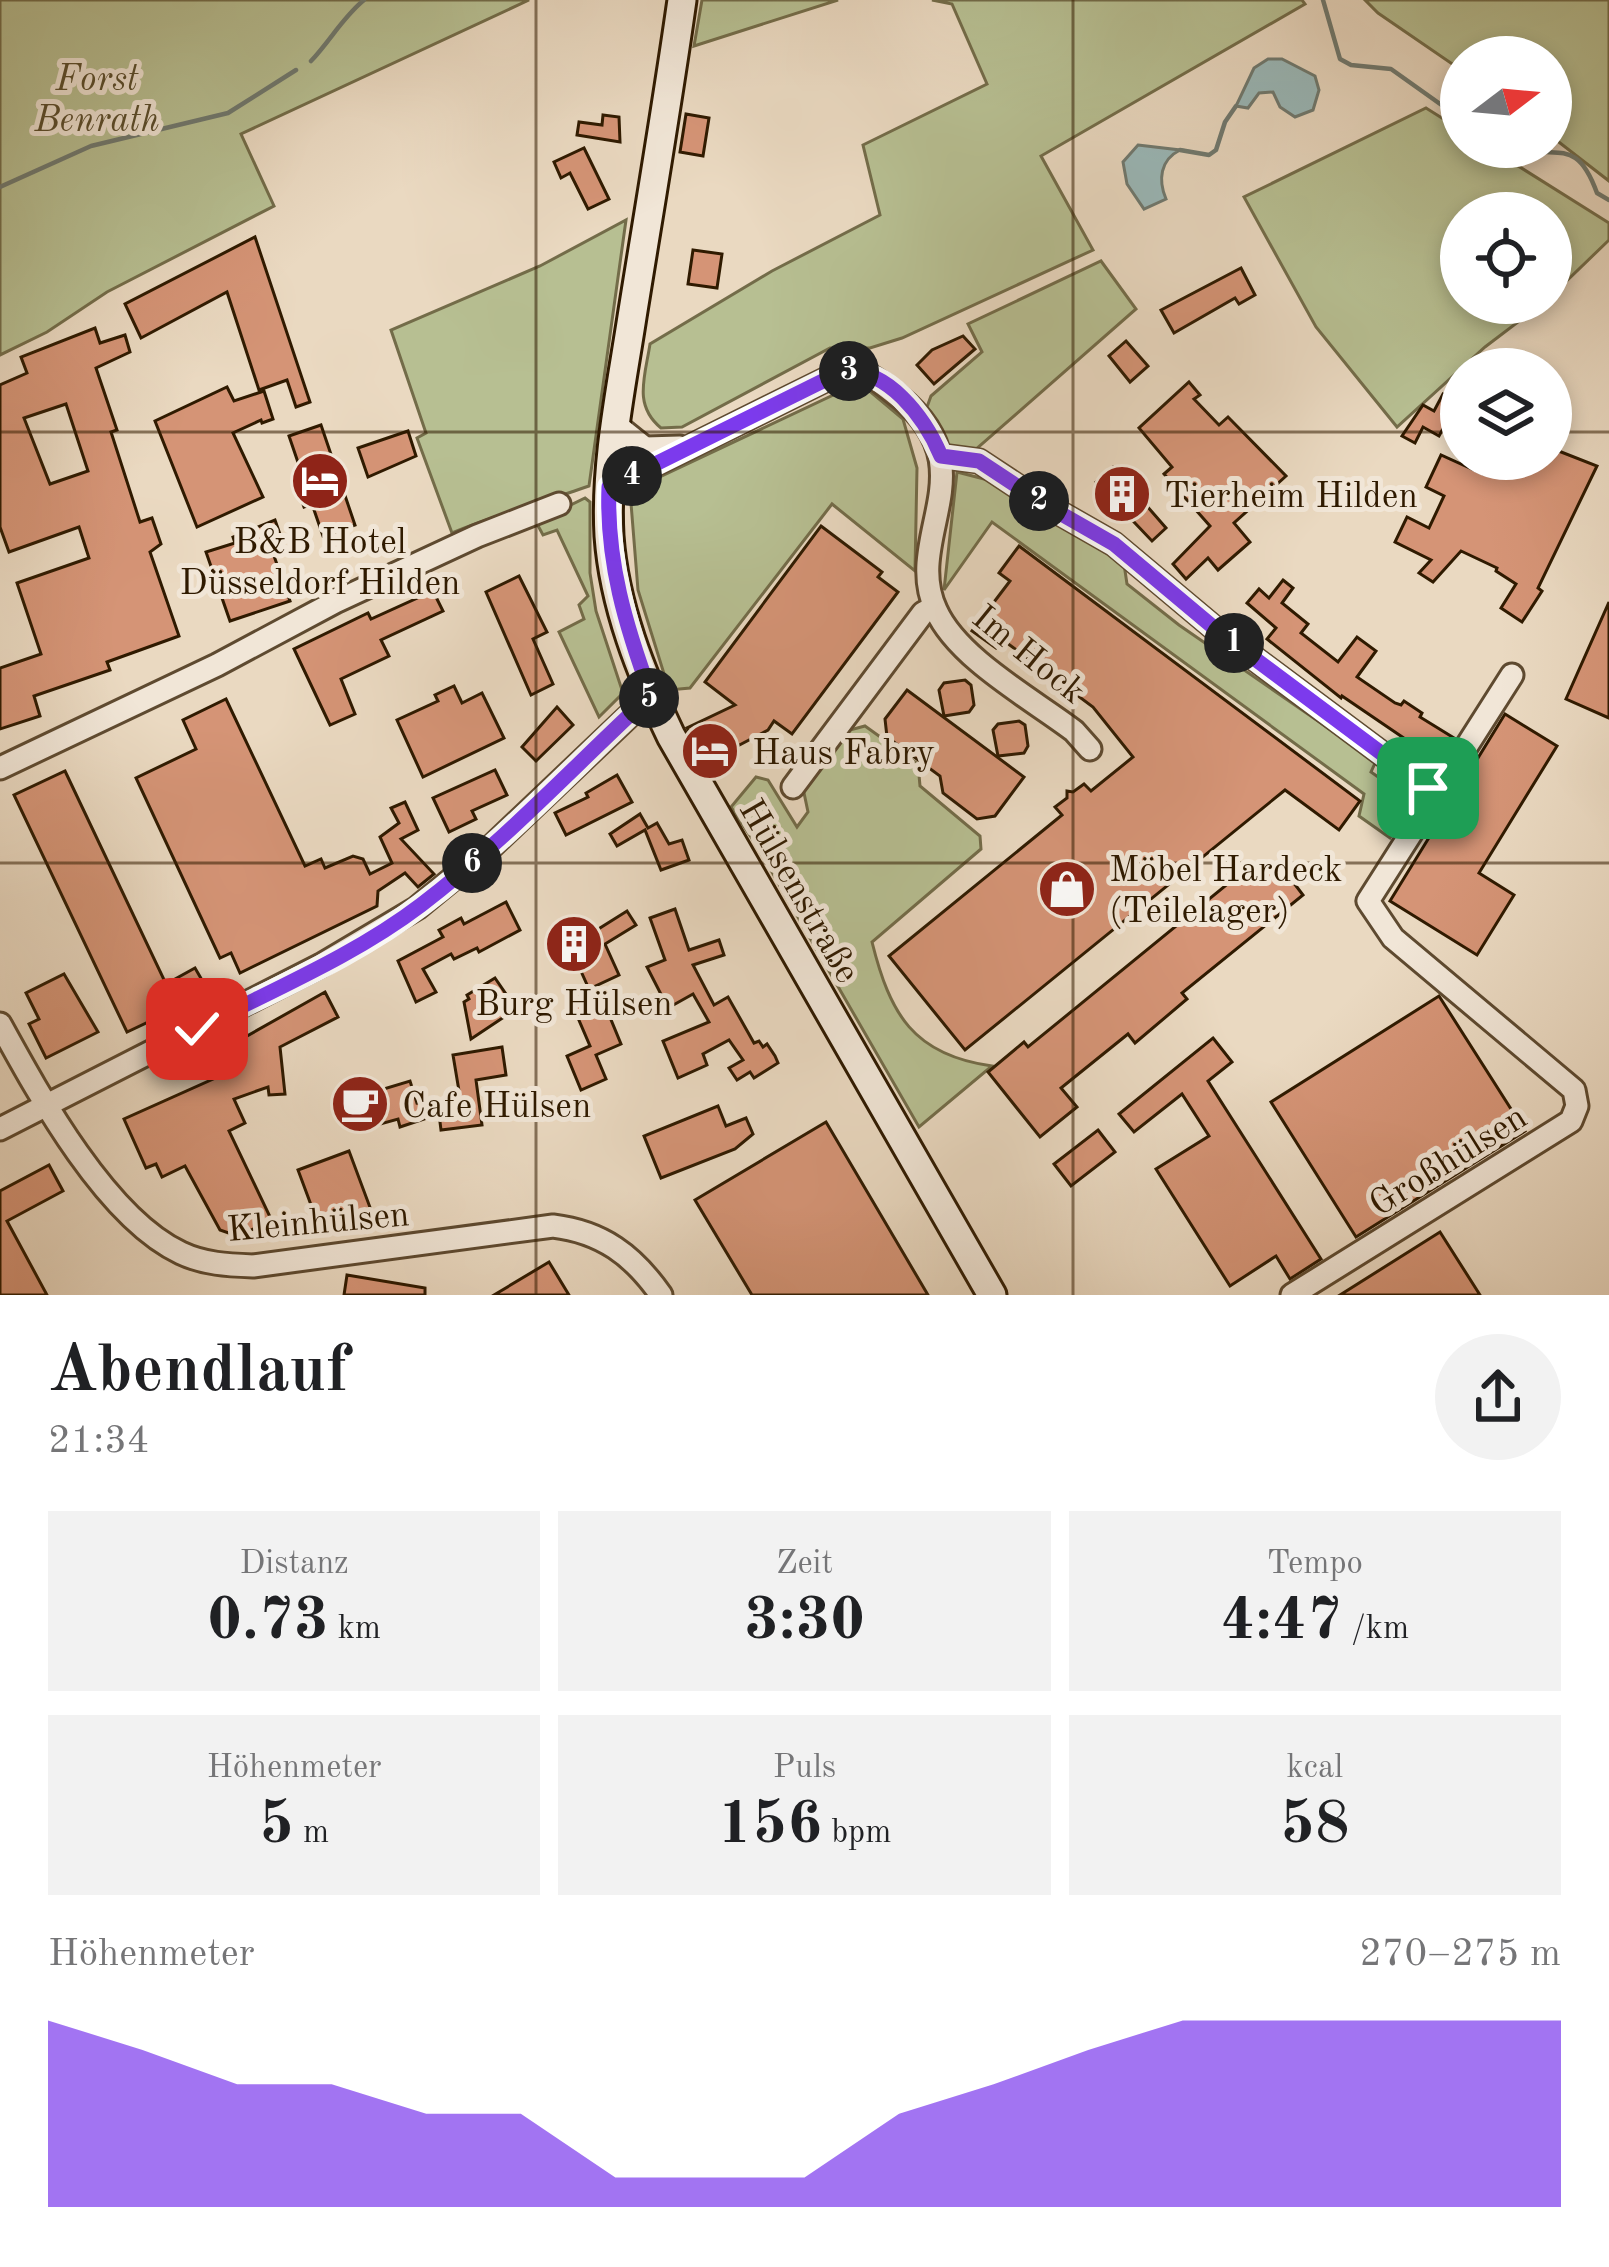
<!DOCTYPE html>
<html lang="de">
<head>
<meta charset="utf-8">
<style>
  :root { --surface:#fff; --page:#f2f2f2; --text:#202124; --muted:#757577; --accent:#7c3aed }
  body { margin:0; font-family:"Old Standard TT",serif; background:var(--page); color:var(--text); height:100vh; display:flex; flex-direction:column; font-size:45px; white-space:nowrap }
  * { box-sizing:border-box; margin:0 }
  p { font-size:39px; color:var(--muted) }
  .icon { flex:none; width:66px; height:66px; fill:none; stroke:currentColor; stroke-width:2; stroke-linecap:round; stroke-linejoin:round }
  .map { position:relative; height:1295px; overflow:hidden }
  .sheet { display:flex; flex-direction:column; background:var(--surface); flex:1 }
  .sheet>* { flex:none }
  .needle { width:78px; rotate:74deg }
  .buttons { position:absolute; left:1440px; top:36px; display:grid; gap:24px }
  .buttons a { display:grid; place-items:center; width:132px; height:132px; border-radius:50%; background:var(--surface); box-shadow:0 6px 18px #0003; font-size:60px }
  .pin { position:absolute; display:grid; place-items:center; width:102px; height:102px; color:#fff; margin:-51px; border-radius:24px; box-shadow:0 6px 18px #0006 }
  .km { position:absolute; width:60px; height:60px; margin:-30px; border-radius:50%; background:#222; color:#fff; font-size:33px; line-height:60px; text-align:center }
  .round { display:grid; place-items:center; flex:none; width:126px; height:126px; border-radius:63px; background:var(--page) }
  .overview { display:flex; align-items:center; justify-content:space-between; height:204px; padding:0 48px }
  h1 { font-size:66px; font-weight:600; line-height:90px }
  .stats { display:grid; grid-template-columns:repeat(3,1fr); gap:18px; height:204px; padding:12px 48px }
  .stats div { display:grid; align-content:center; border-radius:0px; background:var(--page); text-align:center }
  .stats b { font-size:60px; font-weight:600 }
  .stats small { font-size:33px; font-weight:400 }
  .stats p { font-size:33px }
  .chart { height:336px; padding:24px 48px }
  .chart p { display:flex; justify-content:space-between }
  .chart svg { width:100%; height:216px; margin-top:12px; fill:var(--accent); opacity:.7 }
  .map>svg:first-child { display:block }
  .green { fill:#b7bf92; stroke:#736c49; stroke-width:3 }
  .water { fill:#9ab9ba; stroke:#6f7970; stroke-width:3 }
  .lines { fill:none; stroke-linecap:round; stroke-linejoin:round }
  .stream { stroke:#6f7970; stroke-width:4.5 }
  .building { fill:#d59476; stroke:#2f1a00; stroke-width:3; fill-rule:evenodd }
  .minor-casing { stroke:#5e4a30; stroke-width:27 }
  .secondary-casing { stroke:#2f1a00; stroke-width:33 }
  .minor { stroke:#f1e6d7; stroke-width:21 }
  .secondary { stroke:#f1e6d7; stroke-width:27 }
  .route-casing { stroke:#fff; stroke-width:24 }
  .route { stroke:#7c3aed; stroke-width:15 }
  .grid { fill:none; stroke:#2f1a00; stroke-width:3; stroke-opacity:0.55 }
  .labels { text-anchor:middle; stroke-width:10; stroke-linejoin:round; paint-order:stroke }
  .park-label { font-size:36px; font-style:italic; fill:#584c2c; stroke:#f1e6d7 }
  .poi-label { font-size:36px; fill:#2f1a00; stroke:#f1e6d7; text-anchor:start }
  .street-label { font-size:36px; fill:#2f1a00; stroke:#f1e6d7 }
</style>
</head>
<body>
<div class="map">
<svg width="1609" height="1295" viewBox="0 0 1609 1295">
  <rect width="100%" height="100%" fill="#ead9c1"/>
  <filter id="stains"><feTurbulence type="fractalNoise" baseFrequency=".00167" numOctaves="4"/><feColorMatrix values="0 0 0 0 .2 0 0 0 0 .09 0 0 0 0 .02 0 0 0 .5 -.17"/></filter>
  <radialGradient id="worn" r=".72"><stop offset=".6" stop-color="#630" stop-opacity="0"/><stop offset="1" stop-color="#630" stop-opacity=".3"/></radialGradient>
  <g class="green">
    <polygon points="0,0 529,0 241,134 274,206 107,292 47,332 0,355"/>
    <polygon points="702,0 838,0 694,46"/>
    <path d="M932,0H1302L1305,4L1041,156L1093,250L902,338L870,348H830L682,427L661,428C633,405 645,377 650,344L772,271L880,215L863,145L987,84L952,4Z"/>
    <polygon points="1365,0 1609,0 1609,181 1551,136 1551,57 1461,57 1461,70 1378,13"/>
    <polygon points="1426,108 1461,130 1461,147 1488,147 1609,223 1609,240 1551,296 1551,213 1461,213 1461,303 1543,303 1485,347 1397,427 1316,327 1244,197"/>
    <path d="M626,220L589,486C544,502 497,514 452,533L417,438L426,433L391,330L540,266Z"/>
    <polygon points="1101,261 1136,309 974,451 949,446 927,407 931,396 982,352 968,324"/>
    <polygon points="866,388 903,419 917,468 915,571 832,504 690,688 669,690 638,590 630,491 844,390"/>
    <polygon points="957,472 988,480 1124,564 1127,584 1179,625 1376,761 1371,772 1415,803 1390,838 1359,816 1364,794 992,522 944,590"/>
    <polygon points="585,498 590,502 590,573 596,611 623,693 599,717 559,632 584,619 579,605 588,596 557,530 543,535 536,522"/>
    <path d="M865,726L918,764L920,786L980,836L981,849L872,942C890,1014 913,1055 992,1066L919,1127L761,853L765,847L758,837L753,840L731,807L756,777L768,780L797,827L808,812L803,788L846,731Z"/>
  </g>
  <g class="water">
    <polygon points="1268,59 1282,59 1315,76 1319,90 1313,110 1295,117 1280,107 1273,92 1259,93 1248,108 1236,106 1254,68"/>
    <path d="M1138,145L1180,150C1160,160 1158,180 1166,199L1144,209L1127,184L1123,162Z"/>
  </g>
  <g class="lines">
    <g class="stream">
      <polyline points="1323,0 1340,59 1351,65 1391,69 1450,111 1461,114"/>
      <path d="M311,61C330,41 343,17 364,0"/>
      <path d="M1516,147C1558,161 1576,135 1597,193L1609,200"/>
      <polyline points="1180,150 1209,155 1216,150 1225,122 1236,106"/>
      <polyline points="0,187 91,146 228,113 296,70"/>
    </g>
  </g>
  <g class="building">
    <polygon points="686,114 709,118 703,156 680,152"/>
    <polygon points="603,115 619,117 620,142 577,135 579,122 602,125"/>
    <polygon points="584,148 609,199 588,209 570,173 561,178 554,162"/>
    <polygon points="255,237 310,402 296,407 287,380 259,390 227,292 141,338 125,304"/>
    <polygon points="693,250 722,254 717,288 688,284"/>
    <polygon points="1241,268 1255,295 1239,304 1235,298 1174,333 1161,310"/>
    <path d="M95,328L100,343L125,335L130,352L96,368L117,430L111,432L140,522L152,518L161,544L150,552L179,636L107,662L110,670L34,696L40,716L0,729V668L41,654L17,583L89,558L79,527L9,552L0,527V385L27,373L21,357ZM66,404L88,471L50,484L24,418Z"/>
    <polygon points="963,336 975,349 934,384 917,365 932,350"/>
    <polygon points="1126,341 1148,366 1130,382 1109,356"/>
    <polygon points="1189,382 1200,395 1194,399 1219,425 1228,417 1286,476 1234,523 1250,542 1218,570 1208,558 1186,579 1173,564 1210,526 1164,474 1172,467 1139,428"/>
    <polygon points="227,387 234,401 264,391 273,419 262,423 261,420 233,433 263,497 197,527 155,421"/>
    <polygon points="1443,394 1461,403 1461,426 1449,418 1439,436 1423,427 1415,443 1402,436 1423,405 1434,411"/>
    <polygon points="321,425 355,525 323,536 312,504 304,507 295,482 304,480 289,436"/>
    <polygon points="408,431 416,456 368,477 358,448"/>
    <polygon points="1551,448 1597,466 1538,588 1542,591 1522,622 1501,608 1516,584 1496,571 1497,568 1461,551 1433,582 1419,573 1431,560 1395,542 1407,517 1429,528 1444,496 1426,487 1441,455 1483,474 1486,466 1503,474 1511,459 1551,459"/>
    <polygon points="1113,467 1166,528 1152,541 1096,482"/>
    <polygon points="275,520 282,540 275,542 279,555 274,556 290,601 230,621 206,552 235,543 233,537"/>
    <polygon points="821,526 882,572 878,577 898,592 792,734 774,721 768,730 707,762 687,728 735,705 705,682"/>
    <polygon points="1019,546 1360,801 1339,830 1285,790 965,1050 889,956 1062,815 1055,807 1067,798 1067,791 1073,792 1084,784 1091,791 1133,757 1093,707 1003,640 996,648 972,631 1010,581 999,573"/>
    <polygon points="519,576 547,632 533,639 553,684 531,695 486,592"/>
    <polygon points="1283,580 1293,588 1282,603 1308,624 1301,633 1338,662 1357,637 1376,651 1357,677 1395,703 1401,705 1404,701 1422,713 1420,717 1454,738 1439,762 1342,696 1341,698 1267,639 1276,628 1247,603 1259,589 1269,598"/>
    <polygon points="433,591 443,611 381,640 389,656 341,679 355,714 330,725 294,649 368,613 371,619"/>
    <polygon points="1609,602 1609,718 1566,699"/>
    <polygon points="965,680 971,685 974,705 969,712 944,716 939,690 944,683"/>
    <polygon points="454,686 462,703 482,693 504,738 423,777 397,720 438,701 435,695"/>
    <polygon points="907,690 1024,777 995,816 977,819 943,793 940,776 887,737 885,719"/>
    <polygon points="226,699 305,866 321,859 325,868 353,856 363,859 370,874 392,863 380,837 399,823 391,808 405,802 418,830 401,839 434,874 418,887 405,873 378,891 377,906 240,973 231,953 220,958 136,778 196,749 183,720"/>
    <polygon points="557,707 573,725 536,761 522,747"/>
    <polygon points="1505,714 1557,746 1479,873 1514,895 1477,955 1390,901"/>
    <polygon points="1019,721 1025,725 1028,746 1024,753 998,756 993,730 998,724"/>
    <polygon points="495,770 507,795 472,811 476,819 449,832 433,798"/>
    <polygon points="65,771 166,984 195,968 206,987 176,1004 178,1008 127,1032 14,795"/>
    <polygon points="617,775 632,802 566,835 555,813 588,797 586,793"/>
    <polygon points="640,814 648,828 657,823 669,844 682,840 689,860 661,870 645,830 617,846 610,834"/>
    <polygon points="1247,868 1287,874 1303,895 1182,993 1187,999 1135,1043 1128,1034 1061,1088 1077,1107 1040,1137 988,1072 1024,1042 1028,1047"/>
    <polygon points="506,902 520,930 479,952 477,948 454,959 451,954 423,969 436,992 416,1002 398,961 443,937 439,930 461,918 464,924"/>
    <polygon points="675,909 689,950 719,940 724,955 693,965 714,1005 728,997 754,1043 759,1041 763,1047 767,1044 775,1056 778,1063 754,1078 750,1072 737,1080 729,1068 743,1060 729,1040 703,1054 707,1065 678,1078 663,1041 709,1022 693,994 668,1008 647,967 665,960 650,918"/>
    <polygon points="627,911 636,925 605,944 619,975 589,989 575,958 568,961 552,927 574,917 584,938"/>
    <polygon points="64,974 98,1032 46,1058 29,1024 39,1019 26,993"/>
    <polygon points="495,978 510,1000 501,1006 507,1015 471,1039 464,1002 469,999 467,995"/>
    <polygon points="325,992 338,1017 280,1047 285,1094 269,1095 268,1087 234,1099 245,1123 229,1131 272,1221 237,1236 220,1230 185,1166 162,1177 156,1164 146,1168 124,1119 242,1066 231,1045"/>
    <polygon points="600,993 621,1044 596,1055 606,1079 581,1090 567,1056 590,1046 572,1004"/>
    <polygon points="1439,996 1525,1131 1356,1237 1271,1102"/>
    <polygon points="1213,1038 1232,1062 1208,1081 1321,1259 1290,1279 1276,1256 1230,1286 1156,1169 1209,1136 1182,1094 1134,1132 1119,1114"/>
    <polygon points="502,1047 506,1075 476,1080 482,1125 441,1130 439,1114 400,1127 398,1119 366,1128 357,1097 410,1081 417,1103 460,1097 453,1055"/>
    <polygon points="718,1106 726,1126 746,1118 753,1134 735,1149 661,1178 644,1136"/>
    <polygon points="826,1122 928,1295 752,1295 695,1200"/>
    <polygon points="1098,1130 1115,1152 1071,1186 1054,1164"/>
    <polygon points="349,1151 371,1210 320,1229 298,1170"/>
    <polygon points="49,1165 63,1191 7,1221 47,1295 0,1295 0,1191"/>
    <polygon points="1440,1232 1480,1295 1340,1295"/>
    <polygon points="549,1262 569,1295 494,1295"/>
    <polygon points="347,1275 425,1288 425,1295 344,1295"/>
  </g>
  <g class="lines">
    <g class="minor-casing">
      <g id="minor">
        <polyline points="615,424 645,448 680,447"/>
        <polyline points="941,456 979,461 1044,504 1114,544 1219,632 1428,788"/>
        <path d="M609,487L841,372C866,368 879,381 898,396C990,469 902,537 936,610C957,658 1032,699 1074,731L1090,749"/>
        <polyline points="0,768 217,665 335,602 477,536 559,504"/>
        <polyline points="793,787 923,613 934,607"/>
        <path d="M0,1024C39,1095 106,1218 181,1253C204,1264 228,1265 253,1266L553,1226C602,1232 633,1255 661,1295"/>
        <polyline points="0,1129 321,965 417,908 490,848 651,695"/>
        <polyline points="1292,1295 1571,1121 1577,1106 1574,1090 1393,938 1368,901 1512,675"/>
      </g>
    </g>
    <g class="secondary-casing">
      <path id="secondary" d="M682,0C667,106 649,211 632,317C621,389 605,463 609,536C614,606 641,673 671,736L992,1295"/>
    </g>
    <use href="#minor" class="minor"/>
    <use href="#secondary" class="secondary"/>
  </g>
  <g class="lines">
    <g class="route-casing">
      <path id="route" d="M197,1029C272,990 354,956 421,905C504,842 575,765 651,695C626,627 606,561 609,487L841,372C887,366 925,418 941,456L979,461L1044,504L1114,544L1219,632L1428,788"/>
    </g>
    <use href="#route" class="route"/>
  </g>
  <path class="grid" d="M536,0V1295M1073,0V1295M0,432H1461M1551,432H1609M0,863H1609"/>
  <defs>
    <g id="hotel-disc" transform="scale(3)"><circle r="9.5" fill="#8f2418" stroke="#f1e6d7"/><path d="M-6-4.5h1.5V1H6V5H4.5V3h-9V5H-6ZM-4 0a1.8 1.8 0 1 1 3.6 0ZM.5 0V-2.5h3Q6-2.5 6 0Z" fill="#fff"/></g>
    <g id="building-disc" transform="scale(3)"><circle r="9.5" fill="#8f2418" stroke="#f1e6d7"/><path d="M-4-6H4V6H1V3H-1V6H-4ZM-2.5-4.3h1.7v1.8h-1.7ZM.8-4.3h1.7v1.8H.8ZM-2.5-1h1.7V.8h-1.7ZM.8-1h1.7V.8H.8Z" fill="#fff"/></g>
    <g id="shop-disc" transform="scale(3)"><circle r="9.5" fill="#8f2418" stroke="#f1e6d7"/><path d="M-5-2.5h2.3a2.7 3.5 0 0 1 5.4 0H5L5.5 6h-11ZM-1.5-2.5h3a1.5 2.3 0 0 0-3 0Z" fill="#fff"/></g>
    <g id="cafe-disc" transform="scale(3)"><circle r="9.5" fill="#8f2418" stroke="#f1e6d7"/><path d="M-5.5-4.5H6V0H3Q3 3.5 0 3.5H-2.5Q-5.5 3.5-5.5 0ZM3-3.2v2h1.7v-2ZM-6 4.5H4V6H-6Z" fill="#fff"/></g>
  </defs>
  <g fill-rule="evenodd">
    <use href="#hotel-disc" x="320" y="481"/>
    <use href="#building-disc" x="1122" y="494"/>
    <use href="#hotel-disc" x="710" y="751"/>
    <use href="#shop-disc" x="1067" y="889"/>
    <use href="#building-disc" x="574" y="944"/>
    <use href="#cafe-disc" x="360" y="1104"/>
  </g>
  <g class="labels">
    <g class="park-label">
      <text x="97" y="90">Forst<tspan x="97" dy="41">Benrath</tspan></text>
    </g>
    <g class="poi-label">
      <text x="1164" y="507">Tierheim Hilden</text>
      <text x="320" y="553" text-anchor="middle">B&amp;B Hotel<tspan x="320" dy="41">Düsseldorf Hilden</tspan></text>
      <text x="752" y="764">Haus Fabry</text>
      <text x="1109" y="881">Möbel Hardeck<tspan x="1109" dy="41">(Teilelager)</tspan></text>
      <text x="574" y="1015" text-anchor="middle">Burg Hülsen</text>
      <text x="402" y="1117">Cafe Hülsen</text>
    </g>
    <g class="street-label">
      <text transform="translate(1030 653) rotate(39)" y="13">Im Hock</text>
      <text transform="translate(801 890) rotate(60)" y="13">Hülsenstraße</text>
      <text transform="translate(1447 1159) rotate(-32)" y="13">Großhülsen</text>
      <text transform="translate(318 1220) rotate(-5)" y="13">Kleinhülsen</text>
    </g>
  </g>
  <rect width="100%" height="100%" filter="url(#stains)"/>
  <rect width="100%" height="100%" fill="url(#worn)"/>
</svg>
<div class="buttons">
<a><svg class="needle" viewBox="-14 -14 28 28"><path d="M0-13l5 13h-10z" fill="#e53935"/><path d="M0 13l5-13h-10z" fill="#757577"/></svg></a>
<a><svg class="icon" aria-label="locate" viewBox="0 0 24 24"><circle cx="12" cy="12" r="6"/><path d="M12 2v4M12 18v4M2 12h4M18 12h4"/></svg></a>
<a><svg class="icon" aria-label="layers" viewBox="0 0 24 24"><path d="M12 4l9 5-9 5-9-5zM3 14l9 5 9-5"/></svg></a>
</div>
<div class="pin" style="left:1428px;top:788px;background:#1e9e55"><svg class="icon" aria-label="arrive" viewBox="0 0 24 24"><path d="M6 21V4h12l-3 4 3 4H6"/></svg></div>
<div class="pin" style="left:197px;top:1029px;background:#d93025"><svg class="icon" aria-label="check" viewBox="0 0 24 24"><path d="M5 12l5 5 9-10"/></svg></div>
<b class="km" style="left:1234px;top:643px">1</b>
<b class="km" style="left:1039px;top:501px">2</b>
<b class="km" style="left:849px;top:371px">3</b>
<b class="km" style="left:632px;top:476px">4</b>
<b class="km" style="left:649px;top:698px">5</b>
<b class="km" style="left:472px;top:863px">6</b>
</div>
<section class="sheet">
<div class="overview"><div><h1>Abendlauf</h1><p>21:34</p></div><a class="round"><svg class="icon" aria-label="share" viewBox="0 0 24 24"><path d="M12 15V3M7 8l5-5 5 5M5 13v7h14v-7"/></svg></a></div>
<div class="stats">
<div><p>Distanz</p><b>0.73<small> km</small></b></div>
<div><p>Zeit</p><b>3:30</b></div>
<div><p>Tempo</p><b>4:47<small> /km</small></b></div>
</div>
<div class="stats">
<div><p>Höhenmeter</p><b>5<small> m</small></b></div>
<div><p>Puls</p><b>156<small> bpm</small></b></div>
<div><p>kcal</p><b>58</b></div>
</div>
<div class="chart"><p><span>Höhenmeter</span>270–275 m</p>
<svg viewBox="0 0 160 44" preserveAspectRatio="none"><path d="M0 44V6L10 12L20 19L30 19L40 25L50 25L60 38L70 38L80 38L90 25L100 19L110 12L120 6L130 6L140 6L150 6L160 6V44z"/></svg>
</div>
</section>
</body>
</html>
